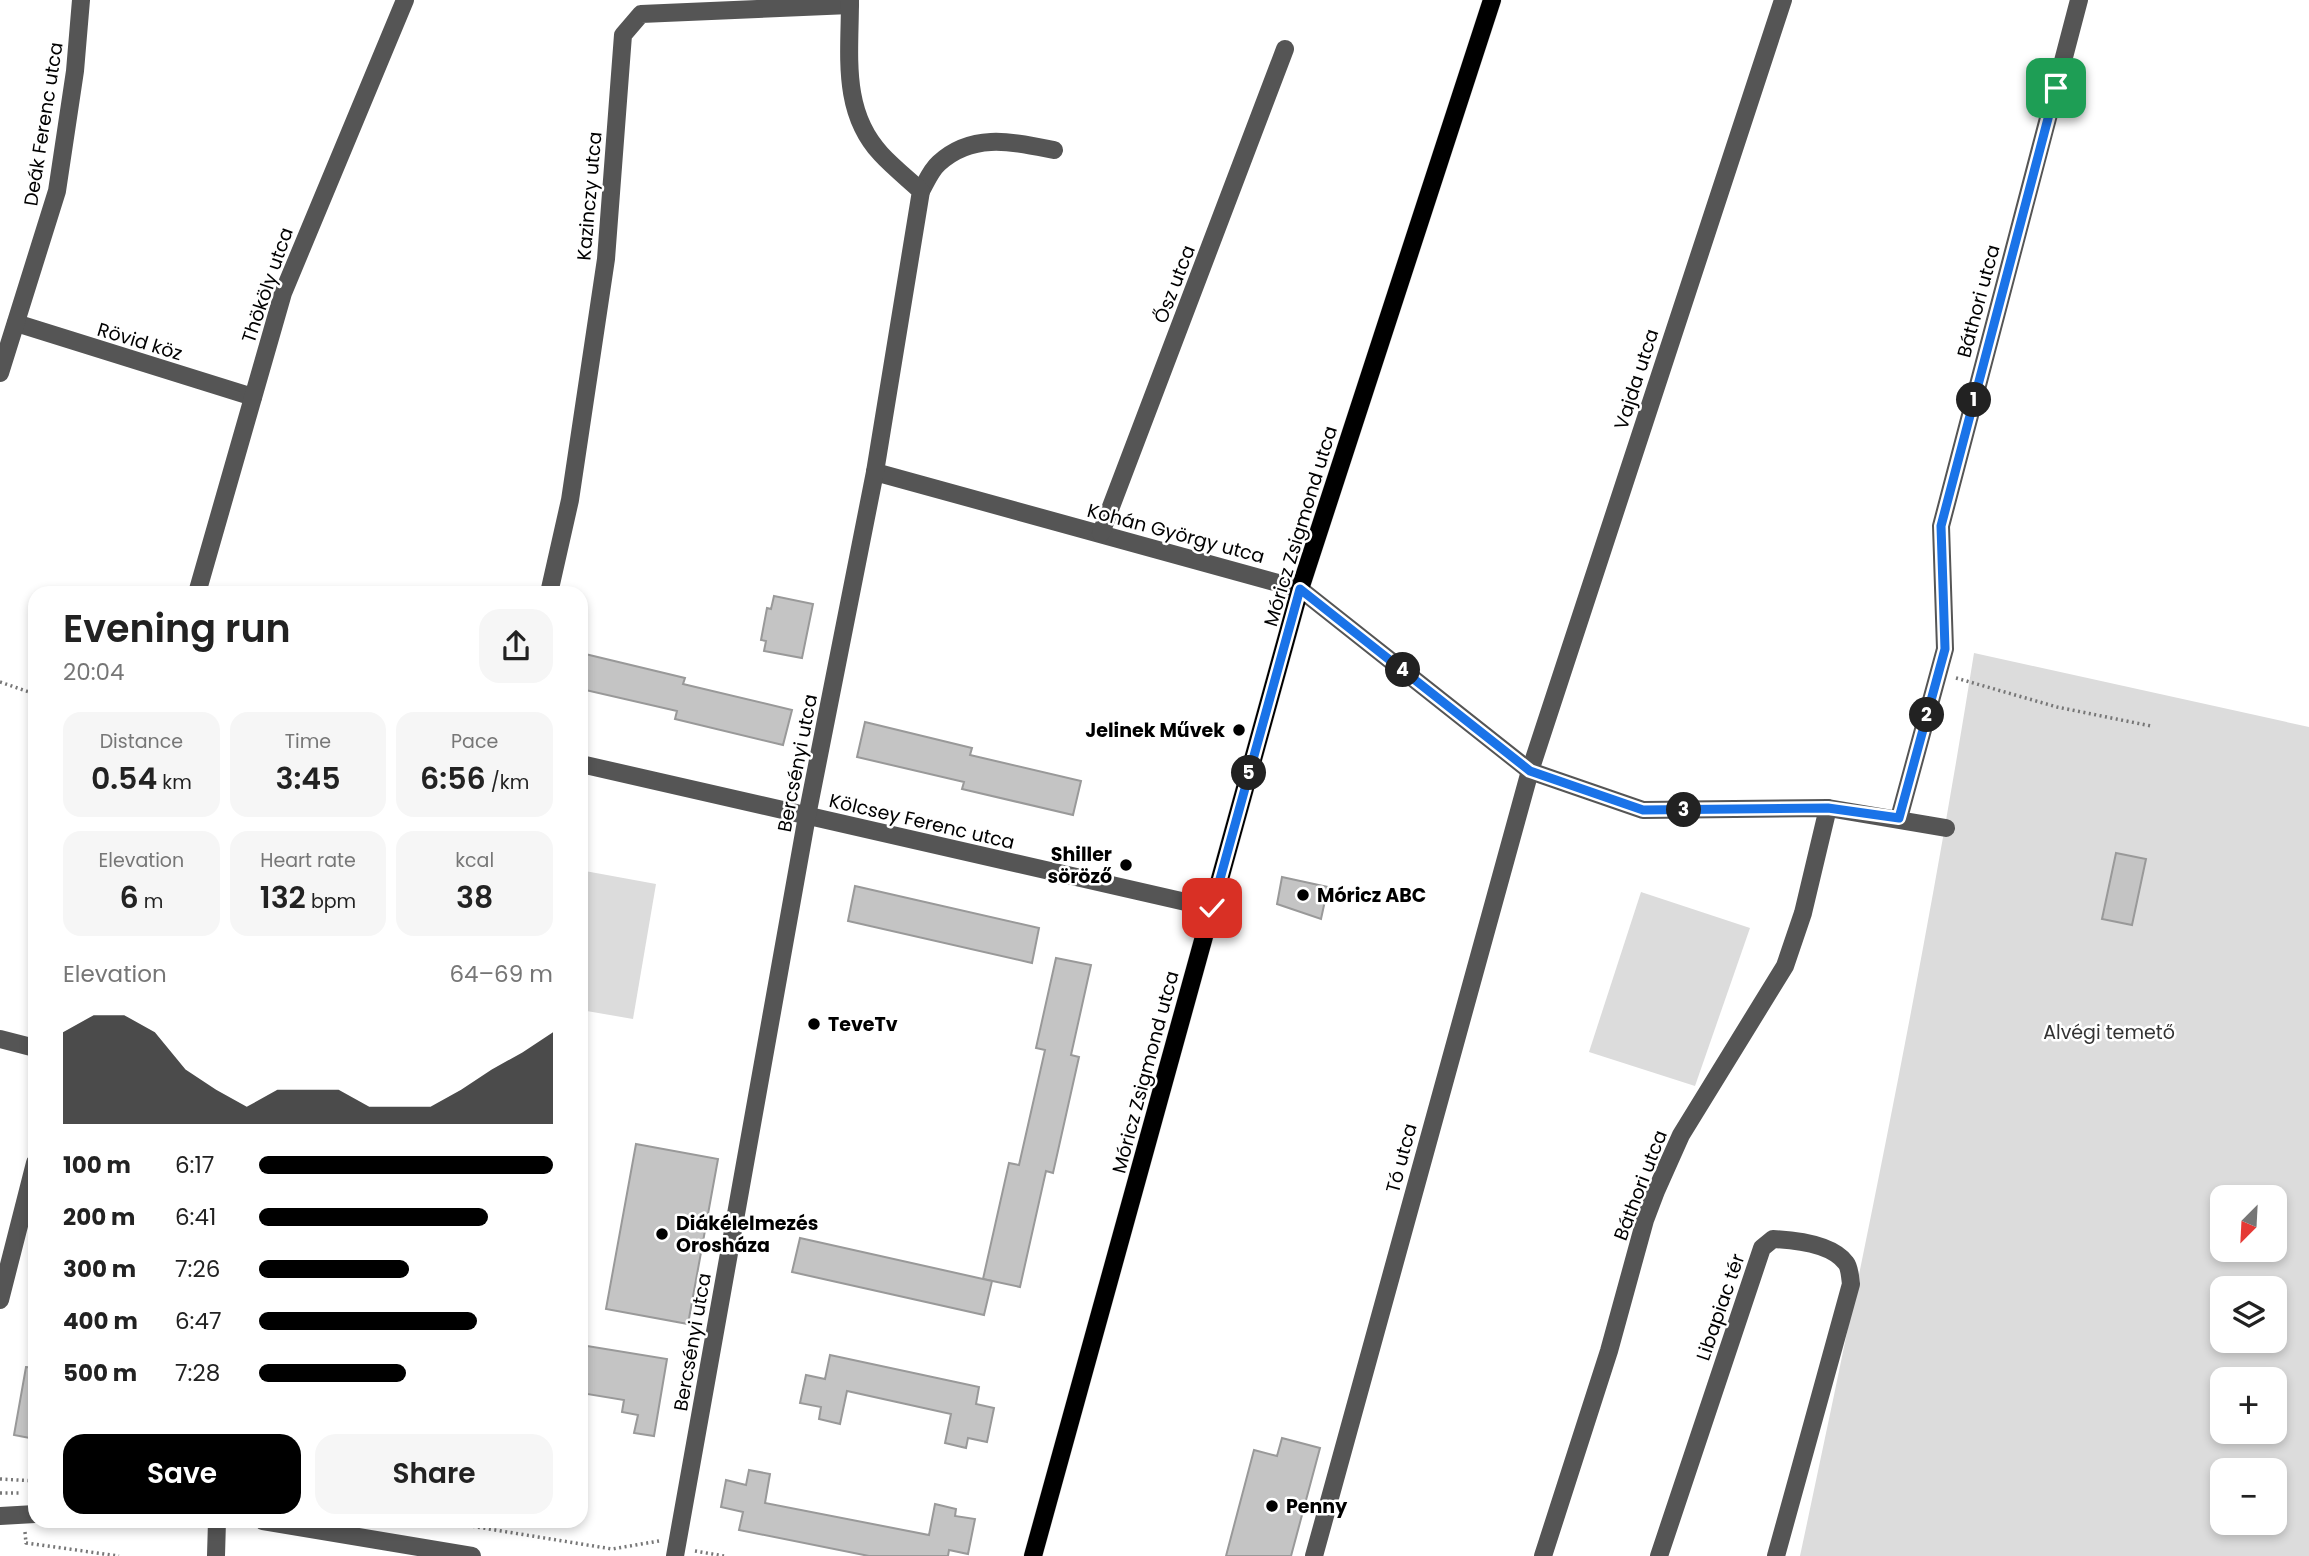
<!DOCTYPE html>
<html lang="en">
<head>
<meta charset="utf-8">
<style>
  :root { --surface:#fff; --page:#f6f6f6; --text:#222; --muted:#767676; --accent:#000 }
  body { margin:0; font-family:Poppins,sans-serif; background:var(--page); color:var(--text); height:100vh; display:flex; flex-direction:column; font-size:26px; white-space:nowrap }
  * { box-sizing:border-box; margin:0 }
  p { font-size:23px; color:var(--muted) }
  .icon { flex:none; width:38px; height:38px; fill:none; stroke:currentColor; stroke-width:2; stroke-linecap:round; stroke-linejoin:round }
  .map { position:relative; flex:1; overflow:hidden }
  .drawer { position:absolute; left:28px; top:586px; width:560px; height:942px; display:flex; flex-direction:column; background:var(--surface); border-radius:21px; box-shadow:0 4px 10px #0003 }
  .drawer>* { flex:none }
  .needle { width:46px; rotate:204deg }
  .controls { position:absolute; left:2210px; top:1185px; display:grid; gap:14px }
  .controls a { display:grid; place-items:center; width:77px; height:77px; border-radius:14px; background:var(--surface); box-shadow:0 4px 10px #0003; font-size:35px }
  .pin { position:absolute; display:grid; place-items:center; width:60px; height:60px; color:#fff; margin:-30px; border-radius:14px; box-shadow:0 4px 10px #0006 }
  .km { position:absolute; width:35px; height:35px; margin:-18px; border-radius:50%; background:#222; color:#fff; font-size:19px; line-height:35px; text-align:center }
  .round { display:grid; place-items:center; flex:none; width:74px; height:74px; border-radius:21px; background:var(--page) }
  .overview { display:flex; align-items:center; justify-content:space-between; height:119px; padding:0 35px }
  h1 { font-size:38px; font-weight:600; line-height:52px }
  .metrics { display:grid; grid-template-columns:repeat(3,1fr); gap:10px; height:119px; padding:7px 35px }
  .metrics div { display:grid; align-content:center; border-radius:18px; background:var(--page); text-align:center }
  .metrics b { font-size:30px; font-weight:600 }
  .metrics small { font-size:19px; font-weight:400 }
  .metrics p { font-size:19px }
  .chart { height:196px; padding:14px 35px }
  .chart p { display:flex; justify-content:space-between }
  .chart svg { width:100%; height:126px; margin-top:7px; fill:var(--accent); opacity:.7 }
  .action { display:flex; gap:14px; margin-top:auto; padding:14px 35px }
  .action a { flex:1; height:80px; border-radius:21px; background:var(--accent); color:#fff; font-size:28px; font-weight:600; line-height:80px; text-align:center }
  .action a+a { background:var(--page); color:var(--text) }
  ul { padding:0 35px; list-style:none; font-size:23px }
  li { display:grid; grid-template-columns:112px 84px 1fr; align-items:center; height:52px }
  li i { height:18px; border-radius:9px; background:var(--accent) }
  .map>svg:first-child { display:block }
  .green { fill:#dcdcdc; fill-rule:evenodd }
  .building { fill:#c4c4c4; stroke:#999; stroke-width:2 }
  .lines { fill:none; stroke-linecap:round; stroke-linejoin:round }
  .major-casing { stroke:#dbdbdb; stroke-width:19 }
  .path { stroke:#777; stroke-width:3.5; stroke-dasharray:2 3.5; stroke-linecap:butt }
  .minor { stroke:#555; stroke-width:18 }
  .major { stroke:#000; stroke-width:18 }
  .route-casing { stroke:#fff; stroke-width:14 }
  .route { stroke:#1a73e8; stroke-width:9 }
  .poi-dot { fill:#000; stroke:#fff; stroke-width:2.5 }
  .labels { text-anchor:middle; stroke-width:5; stroke-linejoin:round; paint-order:stroke }
  .street-label { font-size:19px; fill:#000; stroke:#fff }
  .poi-label { font-size:19px; font-weight:bold; fill:#000; stroke:#fff; text-anchor:start }
  .park-label { font-size:19px; fill:#333; stroke:#fff }
</style>
</head>
<body>
<div class="map">
<svg width="2309" height="1556" viewBox="0 0 2309 1556">
  <rect width="100%" height="100%" fill="#fff"/>
  <g class="green">
    <path d="M1974,653L2309,727V1556H1800C1864,1256 1926,955 1974,653ZM2222,1197H2275V1250H2222ZM2222,1288H2275V1340H2222ZM2222,1379H2275V1432H2222ZM2222,1470H2275V1522H2222Z"/>
    <polygon points="585,871 656,884 633,1019 581,1010 581,891"/>
    <polygon points="1641,892 1750,928 1695,1086 1589,1052"/>
  </g>
  <g class="building">
    <polygon points="774,596 813,604 802,658 764,651 766,641 761,640 767,608 771,609"/>
    <polygon points="581,653 685,678 683,684 792,710 783,745 675,719 677,711 581,689"/>
    <polygon points="865,722 972,748 970,755 1081,781 1073,815 962,789 964,782 857,757"/>
    <polygon points="2116,853 2146,859 2132,925 2102,919"/>
    <polygon points="1282,877 1328,887 1321,919 1277,904"/>
    <polygon points="855,886 1039,928 1032,963 848,921"/>
    <polygon points="1056,958 1091,965 1071,1055 1079,1057 1053,1173 1046,1171 1020,1287 983,1279 1009,1163 1019,1165 1045,1050 1036,1048"/>
    <polygon points="636,1144 718,1159 688,1324 606,1309"/>
    <polygon points="800,1238 992,1281 984,1315 792,1272"/>
    <polygon points="581,1345 667,1359 654,1436 634,1433 638,1415 622,1412 624,1400 581,1393"/>
    <polygon points="830,1355 979,1387 976,1404 994,1408 987,1442 968,1438 966,1448 945,1443 951,1414 847,1391 840,1424 819,1419 821,1407 800,1403 806,1375 825,1379"/>
    <polygon points="26,1367 35,1368 35,1439 14,1435"/>
    <polygon points="1282,1438 1320,1448 1291,1556 1226,1556 1254,1450 1277,1456"/>
    <polygon points="749,1470 770,1474 765,1503 929,1535 935,1504 956,1509 955,1516 975,1519 968,1554 949,1550 948,1556 869,1556 739,1530 743,1512 721,1507 726,1480 746,1485"/>
  </g>
  <g class="lines">
    <g class="major-casing">
      <polyline id="major" points="1033,1556 1300,589 1492,0"/>
    </g>
    <g class="path">
      <polyline points="1956,678 2057,707 2151,726"/>
      <polyline points="0,682 35,694"/>
      <polyline points="0,1479 35,1481"/>
      <polyline points="0,1493 19,1493"/>
      <polyline points="440,1521 612,1549 659,1541"/>
      <polyline points="25,1532 26,1543 119,1556"/>
      <polyline points="695,1551 724,1556"/>
    </g>
    <g class="minor">
      <path d="M921,191C926,182 931,170 939,163C973,132 1013,142 1054,150"/>
      <polyline points="16,323 253,397"/>
      <polyline points="0,373 57,191 75,71 81,0"/>
      <polyline points="875,472 1300,589 1530,771 1643,810 1828,808 1946,828"/>
      <polyline points="1101,533 1285,49"/>
      <polyline points="197,593 283,293 405,0"/>
      <polyline points="549,593 570,500 606,259 623,35 641,14 850,5"/>
      <polyline points="581,764 1212,908"/>
      <polyline points="1899,818 1945,649 1941,526 2079,0"/>
      <polyline points="0,1039 35,1048"/>
      <polyline points="0,1300 35,1163"/>
      <polyline points="0,1516 35,1514"/>
      <polyline points="263,1521 472,1556"/>
      <polyline points="216,1556 217,1521"/>
      <path d="M675,1556L807,816L875,472L921,191C908,179 893,167 881,154C841,111 850,55 850,0"/>
      <polyline points="1314,1556 1530,771 1783,0"/>
      <polyline points="1543,1556 1609,1351 1645,1220 1656,1191 1681,1135 1785,966 1803,913 1828,808"/>
      <path d="M1659,1556L1762,1248L1773,1239C1794,1240 1832,1244 1846,1263C1850,1268 1850,1278 1851,1284L1776,1556"/>
    </g>
    <use href="#major" class="major"/>
  </g>
  <g class="lines">
    <g class="route-casing">
      <polyline id="route" points="1212,908 1300,589 1530,771 1643,810 1828,808 1899,818 1945,649 1941,526 2056,88"/>
    </g>
    <use href="#route" class="route"/>
  </g>
  <g class="poi-dot">
    <circle cx="1239" cy="730" r="7"/>
    <circle cx="1126" cy="865" r="7"/>
    <circle cx="1303" cy="895" r="7"/>
    <circle cx="814" cy="1024" r="7"/>
    <circle cx="662" cy="1234" r="7"/>
    <circle cx="1272" cy="1506" r="7"/>
  </g>
  <g class="labels">
    <g class="street-label">
      <text transform="translate(43 124) rotate(-81)" y="7">Deák Ferenc utca</text>
      <text transform="translate(589 196) rotate(-85)" y="7">Kazinczy utca</text>
      <text transform="translate(1174 284) rotate(-69)" y="7">Ősz utca</text>
      <text transform="translate(267 285) rotate(-71)" y="7">Thököly utca</text>
      <text transform="translate(1978 301) rotate(-75)" y="7">Báthori utca</text>
      <text transform="translate(140 341) rotate(17)" y="7">Rövid köz</text>
      <text transform="translate(1636 379) rotate(-72)" y="7">Vajda utca</text>
      <text transform="translate(1300 526) rotate(-73)" y="7">Móricz Zsigmond utca</text>
      <text transform="translate(1176 533) rotate(15)" y="7">Kohán György utca</text>
      <text transform="translate(797 763) rotate(-79)" y="7">Bercsényi utca</text>
      <text transform="translate(922 821) rotate(13)" y="7">Kölcsey Ferenc utca</text>
      <text transform="translate(1145 1072) rotate(-75)" y="7">Móricz Zsigmond utca</text>
      <text transform="translate(1401 1158) rotate(-75)" y="7">Tó utca</text>
      <text transform="translate(1640 1185) rotate(-69)" y="7">Báthori utca</text>
      <text transform="translate(1720 1307) rotate(-71)" y="7">Libapiac tér</text>
      <text transform="translate(692 1342) rotate(-80)" y="7">Bercsényi utca</text>
    </g>
    <g class="poi-label">
      <text x="1225" y="737" text-anchor="end">Jelinek Művek</text>
      <text x="1112" y="861" text-anchor="end">Shiller<tspan x="1112" dy="22">söröző</tspan></text>
      <text x="1317" y="902">Móricz ABC</text>
      <text x="828" y="1031">TeveTv</text>
      <text x="676" y="1230">Diákélelmezés<tspan x="676" dy="22">Orosháza</tspan></text>
      <text x="1286" y="1513">Penny</text>
    </g>
    <g class="park-label">
      <text x="2109" y="1039">Alvégi temető</text>
    </g>
  </g>
</svg>
<div class="controls">
<a><svg class="needle" viewBox="-14 -14 28 28"><path d="M0-13l5 13h-10z" fill="#e53935"/><path d="M0 13l5-13h-10z" fill="#767676"/></svg></a>
<a><svg class="icon" aria-label="layers" viewBox="0 0 24 24"><path d="M12 4l9 5-9 5-9-5zM3 14l9 5 9-5"/></svg></a>
<a>+</a>
<a>−</a>
</div>
<div class="pin" style="left:2056px;top:88px;background:#1e9e55"><svg class="icon" aria-label="arrive" viewBox="0 0 24 24"><path d="M6 21V4h12l-3 4 3 4H6"/></svg></div>
<div class="pin" style="left:1212px;top:908px;background:#d93025"><svg class="icon" aria-label="check" viewBox="0 0 24 24"><path d="M5 12l5 5 9-10"/></svg></div>
<b class="km" style="left:1974px;top:400px">1</b>
<b class="km" style="left:1927px;top:715px">2</b>
<b class="km" style="left:1684px;top:810px">3</b>
<b class="km" style="left:1403px;top:670px">4</b>
<b class="km" style="left:1249px;top:773px">5</b>
<section class="drawer">
<div class="overview"><div><h1>Evening run</h1><p>20:04</p></div><a class="round"><svg class="icon" aria-label="share" viewBox="0 0 24 24"><path d="M12 15V3M7 8l5-5 5 5M5 13v7h14v-7"/></svg></a></div>
<div class="metrics">
<div><p>Distance</p><b>0.54<small> km</small></b></div>
<div><p>Time</p><b>3:45</b></div>
<div><p>Pace</p><b>6:56<small> /km</small></b></div>
</div>
<div class="metrics">
<div><p>Elevation</p><b>6<small> m</small></b></div>
<div><p>Heart rate</p><b>132<small> bpm</small></b></div>
<div><p>kcal</p><b>38</b></div>
</div>
<div class="chart"><p><span>Elevation</span>64–69 m</p>
<svg viewBox="0 0 160 44" preserveAspectRatio="none"><path d="M0 44V12L10 6L20 6L30 12L40 25L50 32L60 38L70 32L80 32L90 32L100 38L110 38L120 38L130 32L140 25L150 19L160 12V44z"/></svg>
</div>
<ul>
<li><b>100 m</b>6:17<i style="width:100%"></i></li>
<li><b>200 m</b>6:41<i style="width:78%"></i></li>
<li><b>300 m</b>7:26<i style="width:51%"></i></li>
<li><b>400 m</b>6:47<i style="width:74%"></i></li>
<li><b>500 m</b>7:28<i style="width:50%"></i></li>
</ul>
<div class="action"><a>Save</a><a>Share</a></div>
</section>
</div>
</body>
</html>
